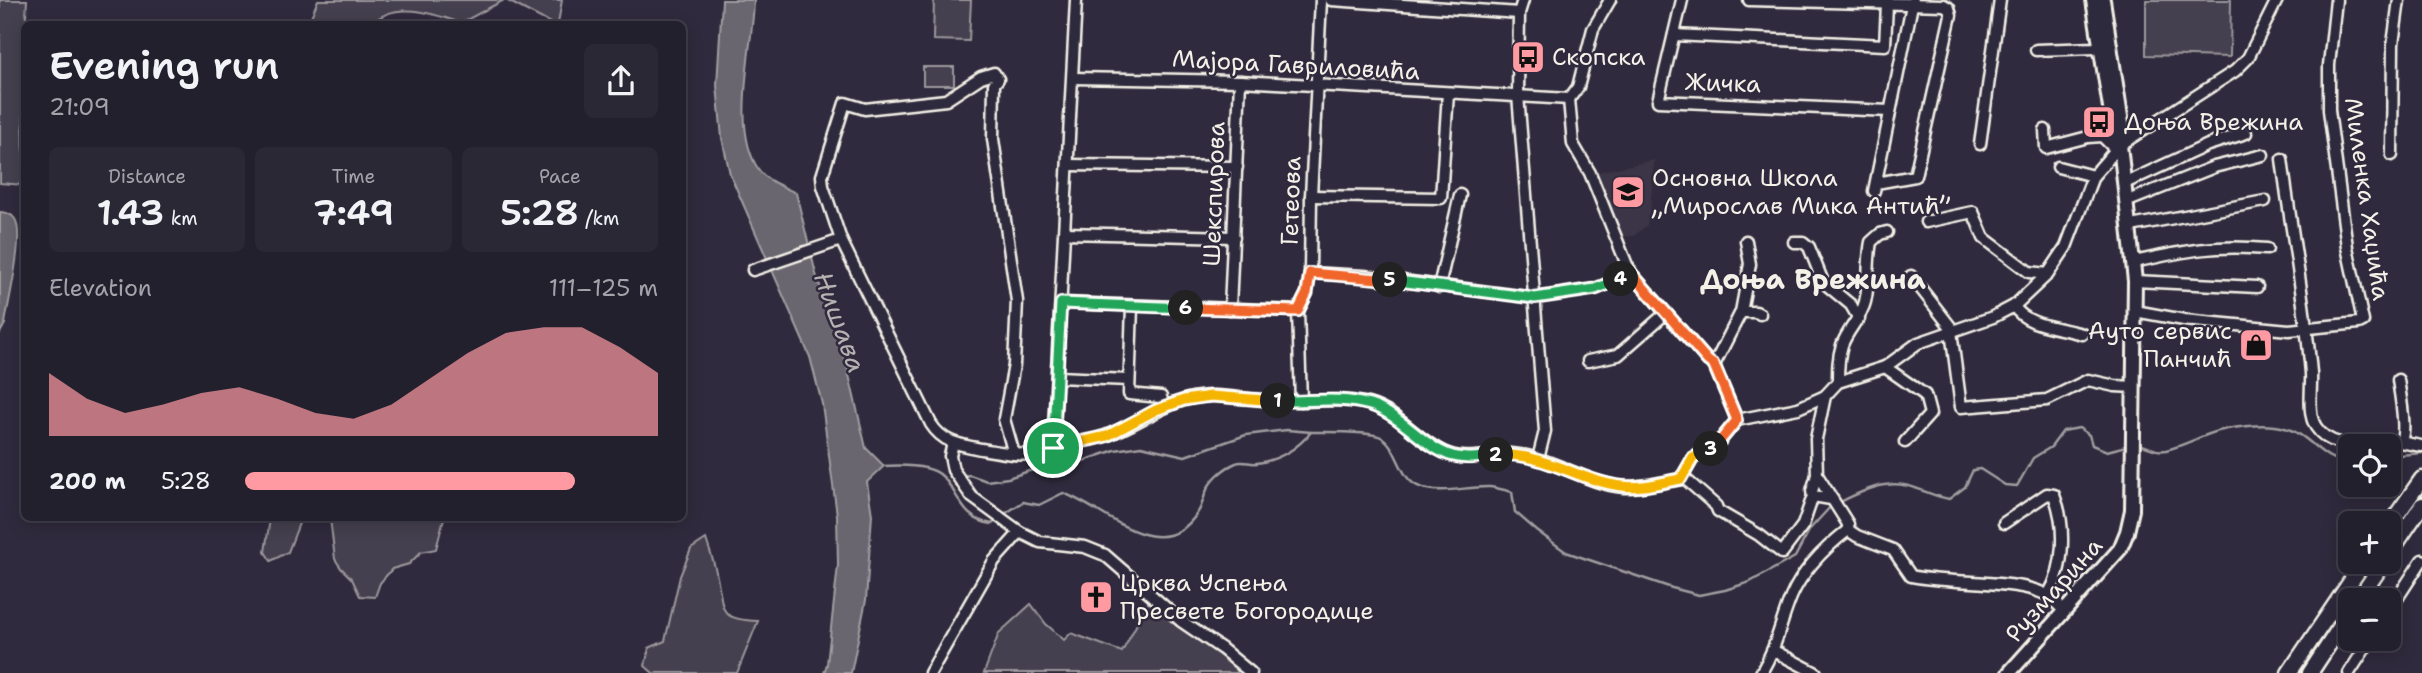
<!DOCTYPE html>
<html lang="en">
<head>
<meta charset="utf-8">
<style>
  :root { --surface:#23202e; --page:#2b2836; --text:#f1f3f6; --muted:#a3a3aa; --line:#403e4a; --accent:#ff9aa2 }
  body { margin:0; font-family:"Shantell Sans",sans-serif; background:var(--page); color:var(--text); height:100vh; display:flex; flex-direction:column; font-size:26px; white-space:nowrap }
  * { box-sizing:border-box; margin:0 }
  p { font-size:23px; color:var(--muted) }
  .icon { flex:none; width:38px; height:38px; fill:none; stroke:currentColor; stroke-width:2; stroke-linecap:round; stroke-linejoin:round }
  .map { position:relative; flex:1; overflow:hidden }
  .drawer { position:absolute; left:21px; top:21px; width:665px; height:500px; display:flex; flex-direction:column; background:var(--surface); border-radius:10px; box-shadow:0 4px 18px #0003,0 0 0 2px var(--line) }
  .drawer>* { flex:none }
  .controls { position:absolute; left:2338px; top:434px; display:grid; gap:14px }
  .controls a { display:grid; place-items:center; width:63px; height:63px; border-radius:10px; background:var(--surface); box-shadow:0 4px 18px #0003,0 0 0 2px var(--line); font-size:35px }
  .pin { position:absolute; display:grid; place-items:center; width:60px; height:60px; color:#fff; margin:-30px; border:4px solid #fff; border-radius:50%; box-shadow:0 2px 7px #0007 }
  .km { position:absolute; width:35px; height:35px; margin:-18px; border-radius:50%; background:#222; color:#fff; font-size:19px; line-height:35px; text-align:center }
  .round { display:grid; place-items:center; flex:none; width:74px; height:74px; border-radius:10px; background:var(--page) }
  .overview { display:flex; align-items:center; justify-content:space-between; height:119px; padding:0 28px }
  h1 { font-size:38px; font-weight:600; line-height:52px }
  .stats { display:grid; grid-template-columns:repeat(3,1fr); gap:10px; height:119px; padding:7px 28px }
  .stats div { display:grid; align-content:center; border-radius:10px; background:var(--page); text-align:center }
  .stats b { font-size:35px; font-weight:600 }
  .stats small { font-size:19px; font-weight:400 }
  .stats p { font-size:19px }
  .chart { height:196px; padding:14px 28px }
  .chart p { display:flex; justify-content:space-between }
  .chart svg { width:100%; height:126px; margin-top:7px; fill:var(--accent); opacity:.7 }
  ul { padding:0 28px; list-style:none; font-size:23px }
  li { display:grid; grid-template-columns:112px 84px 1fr; align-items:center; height:52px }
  li i { height:18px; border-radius:9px; background:var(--accent) }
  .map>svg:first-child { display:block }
  .built { fill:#3b3647 }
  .green { fill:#454050; stroke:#9c989c; stroke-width:2 }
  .water { fill:#6a6670; stroke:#a19ea0; stroke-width:2 }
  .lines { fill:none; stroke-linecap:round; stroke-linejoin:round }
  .stream { stroke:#a19ea0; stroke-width:2.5 }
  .minor-casing { stroke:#f4f1e8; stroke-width:15 }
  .major-casing { stroke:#f4f1e8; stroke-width:18 }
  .highway-casing { stroke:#f4f1e8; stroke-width:19 }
  .minor { stroke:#2f2a3d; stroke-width:10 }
  .major { stroke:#2f2a3d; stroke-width:12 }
  .highway { stroke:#2f2a3d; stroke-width:14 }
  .split-1-casing { stroke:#fff; stroke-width:14 }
  .split-2-casing { stroke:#fff; stroke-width:14 }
  .split-3-casing { stroke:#fff; stroke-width:14 }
  .split-4-casing { stroke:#fff; stroke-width:14 }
  .split-5-casing { stroke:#fff; stroke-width:14 }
  .split-6-casing { stroke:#fff; stroke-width:14 }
  .split-7-casing { stroke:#fff; stroke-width:14 }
  .split-1 { stroke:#f5b400; stroke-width:9 }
  .split-2 { stroke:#22a559; stroke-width:9 }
  .split-3 { stroke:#f5b400; stroke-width:9 }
  .split-4 { stroke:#f0652b; stroke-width:9 }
  .split-5 { stroke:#22a559; stroke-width:9 }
  .split-6 { stroke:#f0652b; stroke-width:9 }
  .split-7 { stroke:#22a559; stroke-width:9 }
  .labels { text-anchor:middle; stroke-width:5; stroke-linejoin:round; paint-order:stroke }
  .poi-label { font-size:24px; fill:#f4f1e8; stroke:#2f2a3d; text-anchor:start }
  .street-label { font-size:24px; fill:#f4f1e8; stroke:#2f2a3d }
  .water-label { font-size:26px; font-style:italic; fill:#b6b2b2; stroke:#2f2a3d }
  .quarter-label { font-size:28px; font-weight:bold; fill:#f4f1e8; stroke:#2f2a3d }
</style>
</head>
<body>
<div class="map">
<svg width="2422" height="673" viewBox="0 0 2422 673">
  <rect width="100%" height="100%" fill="#2f2a3d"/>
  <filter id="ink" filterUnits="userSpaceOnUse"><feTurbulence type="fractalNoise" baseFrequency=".0143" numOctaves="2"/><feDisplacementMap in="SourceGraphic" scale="14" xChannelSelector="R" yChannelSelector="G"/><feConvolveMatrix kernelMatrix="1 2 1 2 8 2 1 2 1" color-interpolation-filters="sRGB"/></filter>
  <g filter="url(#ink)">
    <polygon class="built" points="1654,160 1650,212 1647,225 1634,236 1617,237 1598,172"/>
    <g class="green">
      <polygon points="0,0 27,0 23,67 24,185 0,183"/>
      <path d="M318,0H504L461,23C432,13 395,0 371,24H308Z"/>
      <polygon points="506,0 562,0 558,24 552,24"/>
      <polygon points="934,0 971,0 969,41 933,40"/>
      <polygon points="2146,0 2231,0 2230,57 2146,55"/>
      <rect x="923" y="67" width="31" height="18"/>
      <polygon points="270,518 301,518 288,552 271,561 265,552"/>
      <polygon points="330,518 444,518 436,549 421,552 409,564 392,569 380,583 375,597 360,596 352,579 341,568 335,559"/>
      <path d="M706,539C710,552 715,564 717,577C725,610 716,619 758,621L737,673H653L645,666L649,648L665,641L680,576L691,549Z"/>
      <polygon points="1149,601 1238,667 1237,673 984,673 999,633 1031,604 1046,624 1064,640 1071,633 1122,652"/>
    </g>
    <g class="water">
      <path d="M722,0H754C753,48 730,129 759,170C767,181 784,187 796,193L816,274L846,362L866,448L884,466L867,482L872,515L866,600L851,673H824L827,664L838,565L837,515L822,404L810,357L730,174L722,138L717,85Z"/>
      <path d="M0,212C6,213 11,213 15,219C25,235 8,302 5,324L0,333Z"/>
    </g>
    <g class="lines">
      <g class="stream">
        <path d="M2136,445C2148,443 2152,453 2166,450C2182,446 2197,438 2212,433C2229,427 2263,423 2281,427C2313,434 2317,460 2350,463"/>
        <polyline points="2389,456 2422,453"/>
        <path d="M883,466C900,465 930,464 942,476C961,495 960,519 992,524L998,519"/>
        <polyline points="961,476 970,475 987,481 1008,478 1029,471 1072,465 1115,450 1141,446 1185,456 1246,435 1287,430 1311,432"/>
        <path d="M1838,503C1865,490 1888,477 1918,489C1929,493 1937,497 1949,499L1965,487L1973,470L1980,469L2005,485L2017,486L2033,458L2051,447L2063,431L2079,428L2089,435L2092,445L2107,451L2130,445"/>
        <path d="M1003,515L1023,502L1039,505L1063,493C1105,508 1161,570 1198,512C1202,507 1203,499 1206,492C1210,480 1224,468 1236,463C1242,460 1250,464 1257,463C1279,460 1297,449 1311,432C1325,432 1370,431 1381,437C1399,447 1398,479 1420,487C1443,495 1467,486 1490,487C1497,488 1505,490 1512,492L1515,512L1537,531L1566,552L1672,588L1699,595L1725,590L1750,582L1795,557L1810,529L1832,505"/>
      </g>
      <g class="minor-casing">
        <g id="minor">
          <polyline points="1331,0 1519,13"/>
          <polyline points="1523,0 1519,13 1518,95 1545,431 1538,459"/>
          <polyline points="1682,0 1658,101 1890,111"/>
          <polyline points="1749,0 1944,5 1949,8 1951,15 1915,176 1876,183"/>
          <polyline points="1674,35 1885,45 1887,5"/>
          <polyline points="2036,50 2095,48 2101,44"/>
          <polyline points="1073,78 1240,81 1569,99 1578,87 1593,29 1610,0"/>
          <polyline points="1569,99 1573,144 1590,173 1627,265 1632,274 1708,361 1714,365 1737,420"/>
          <polyline points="2045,130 2046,148 2088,137 2102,136 2116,150"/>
          <polyline points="1980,144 2000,0"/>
          <polyline points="2392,155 2393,44 2399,0"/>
          <path d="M2282,159C2291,230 2305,302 2311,373C2312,388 2307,414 2316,427C2329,447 2354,445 2375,446"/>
          <polyline points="1068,165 1237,167"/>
          <polyline points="2058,167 2093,176"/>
          <polyline points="2125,183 2208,145 2246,133"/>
          <polyline points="1874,191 1913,0"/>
          <polyline points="1311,196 1441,198 1448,93"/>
          <polyline points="2128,201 2214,167 2263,155"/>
          <polyline points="1926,222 1973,212 1984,238 2029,272 2048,274"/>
          <polyline points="2131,226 2265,201"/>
          <polyline points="1065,233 1234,237"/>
          <polyline points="841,240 823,186 822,176 845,103 865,109 946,100 981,77 994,73 998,79 994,84 993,139 1017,301 1014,365 1004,419 1014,454"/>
          <polyline points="1794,242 1803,242 1809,247 1823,282 1851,305 1859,319"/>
          <path d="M2134,262C2184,251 2215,244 2267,249"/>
          <path d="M753,270L841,240L931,424C943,443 960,445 981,449C1001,452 1024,458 1044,452C1053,450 1060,446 1069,444C1081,441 1094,440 1105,436C1143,423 1171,395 1214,396C1237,397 1260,401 1283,401C1311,402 1340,397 1368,404C1398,412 1416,439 1443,452C1466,463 1488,453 1511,454C1550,456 1584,483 1623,487C1642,488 1662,482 1681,479L1693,458L1715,447L1737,420L1798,408L1825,396L1838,382L1885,367L1918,343L1993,317L2014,306L2048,274L2066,247L2093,176L2120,145L2235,71L2248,58L2277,0"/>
          <polyline points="1310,273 1364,276 1535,298 1595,289 1632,274"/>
          <polyline points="1911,276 1953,330"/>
          <polyline points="2135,281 2257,287"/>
          <polyline points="1439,287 1460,195"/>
          <polyline points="1061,303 1298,311"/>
          <polyline points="1132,306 1129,394 1161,397 1164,407"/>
          <path d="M2014,306C2026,327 2060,327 2082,334"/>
          <polyline points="1230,309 1240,81"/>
          <polyline points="2135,311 2184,320 2289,330 2359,323 2363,321 2347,247 2329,110 2329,65 2336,0"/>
          <polyline points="1741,312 1756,312 1760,314"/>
          <polyline points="1951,331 1961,407 2047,400 2088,380 2115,386 2134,387"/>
          <polyline points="1588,361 1618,355 1666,313"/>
          <polyline points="1714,365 1741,312 1750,264 1746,241"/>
          <polyline points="1885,367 1925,395 1930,414 1905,442"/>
          <polyline points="1057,377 1129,380"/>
          <path d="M1838,382C1838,369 1838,357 1842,345C1848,329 1861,318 1865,302C1870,282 1867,262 1871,242L1880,234L1887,232"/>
          <path d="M1825,396L1816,439L1817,475L1848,524V530L1857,536L1893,550L1911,576C1945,584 2023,579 2048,596C2054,600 2059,606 2064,611"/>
          <polyline points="1301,401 1298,311 1307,293 1310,273 1311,196 1321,0"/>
          <polyline points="2400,442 2421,446"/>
          <polyline points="953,443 950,456 953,470 972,497 1020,532 1040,542 1085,547 1105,555 1181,621 1222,649 1251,673"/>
          <path d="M2385,446C2391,446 2398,445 2401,440C2407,430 2400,393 2398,380"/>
          <polyline points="1053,448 1076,0"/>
          <polyline points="1817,475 1812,491 1813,496 1831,499"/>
          <polyline points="1682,476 1716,506 1718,511 1759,535 1782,553 1803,525 1813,496"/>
          <path d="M2004,523L2047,494L2054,495C2066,525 2065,568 2048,595"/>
          <polyline points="2389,611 2422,560"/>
          <polyline points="1774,651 1816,673"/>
          <polyline points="930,673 994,561 1020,532"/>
          <path d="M1761,673C1777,646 1780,624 1791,597C1802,571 1826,547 1848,530"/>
          <polyline points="2349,673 2371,639"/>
        </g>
      </g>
      <g class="major-casing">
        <g id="major">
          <polyline points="2103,0 2123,130 2120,145"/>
          <polyline points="2009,673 2120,549 2127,532 2132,510 2135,281 2120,145 2114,133 2093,0"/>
        </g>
      </g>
      <g class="highway-casing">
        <g id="highway">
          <polyline points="2389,526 2422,479"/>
          <polyline points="2389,554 2422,505"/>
          <polyline points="2358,600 2384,562"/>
          <polyline points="2289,673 2364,562"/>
          <polyline points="2310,673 2350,612"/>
        </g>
      </g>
      <use href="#minor" class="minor"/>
      <use href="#major" class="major"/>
      <use href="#highway" class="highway"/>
    </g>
  </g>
  <g class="lines" filter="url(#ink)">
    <g class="split-1-casing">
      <polyline id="split-1" points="1053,448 1107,436 1156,410 1184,400 1211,396 1278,401"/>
    </g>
    <g class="split-2-casing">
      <path id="split-2" d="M1278,401C1307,402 1341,396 1370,405C1402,415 1424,448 1453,456C1467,460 1482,457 1496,455"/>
    </g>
    <g class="split-3-casing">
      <path id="split-3" d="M1496,455C1541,451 1578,481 1622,486C1641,489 1662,482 1681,479L1693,458L1711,449"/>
    </g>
    <g class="split-4-casing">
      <polyline id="split-4" points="1621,279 1632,274 1708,361 1714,365 1737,420 1715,447 1711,449"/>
    </g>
    <g class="split-5-casing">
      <polyline id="split-5" points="1390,280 1535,298 1595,289 1621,279"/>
    </g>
    <g class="split-6-casing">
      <polyline id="split-6" points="1186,308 1298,311 1307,293 1310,273 1390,280"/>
    </g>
    <g class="split-7-casing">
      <polyline id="split-7" points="1053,448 1061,303 1186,308"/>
    </g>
    <use href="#split-1" class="split-1"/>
    <use href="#split-2" class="split-2"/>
    <use href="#split-3" class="split-3"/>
    <use href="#split-4" class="split-4"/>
    <use href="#split-5" class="split-5"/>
    <use href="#split-6" class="split-6"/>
    <use href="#split-7" class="split-7"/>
  </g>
  <defs>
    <g id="bus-square" transform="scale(1.75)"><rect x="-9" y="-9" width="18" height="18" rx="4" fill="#ff9aa2" stroke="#2f2a3d"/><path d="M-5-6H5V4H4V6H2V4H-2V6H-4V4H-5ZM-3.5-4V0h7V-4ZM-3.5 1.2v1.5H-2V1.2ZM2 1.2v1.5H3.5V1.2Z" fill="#111"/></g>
    <g id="school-square" transform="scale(1.75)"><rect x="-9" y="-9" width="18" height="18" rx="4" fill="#ff9aa2" stroke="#2f2a3d"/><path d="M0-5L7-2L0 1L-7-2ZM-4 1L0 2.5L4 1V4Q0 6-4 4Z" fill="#111"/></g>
    <g id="shop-square" transform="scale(1.75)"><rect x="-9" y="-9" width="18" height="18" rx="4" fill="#ff9aa2" stroke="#2f2a3d"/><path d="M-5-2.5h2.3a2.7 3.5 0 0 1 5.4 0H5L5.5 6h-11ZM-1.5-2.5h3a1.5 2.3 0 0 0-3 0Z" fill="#111"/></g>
    <g id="church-square" transform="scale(1.75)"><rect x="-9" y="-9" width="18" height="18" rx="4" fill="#ff9aa2" stroke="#2f2a3d"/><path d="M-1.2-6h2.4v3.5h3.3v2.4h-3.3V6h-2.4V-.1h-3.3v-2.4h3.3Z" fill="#111"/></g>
  </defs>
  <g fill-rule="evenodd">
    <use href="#bus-square" x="1528" y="57"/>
    <use href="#bus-square" x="2099" y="122"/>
    <use href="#school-square" x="1628" y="192"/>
    <use href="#shop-square" x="2256" y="345"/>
    <use href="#church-square" x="1096" y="597"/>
  </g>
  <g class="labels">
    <g class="poi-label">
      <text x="1552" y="65">Скопска</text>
      <text x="2124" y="130">Доња Врежина</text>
      <text x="1652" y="186">Основна Школа<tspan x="1652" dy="28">„Мирослав Мика Антић”</tspan></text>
      <text x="2232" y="339" text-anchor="end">Ауто сервис<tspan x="2232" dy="28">Панчић</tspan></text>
      <text x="1120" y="591">Црква Успења<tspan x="1120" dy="28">Пресвете Богородице</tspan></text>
    </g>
    <g class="street-label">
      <text transform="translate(1296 65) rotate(3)" y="8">Мајора Гавриловића</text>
      <text transform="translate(1723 83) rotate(2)" y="8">Жичка</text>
      <text transform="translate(1214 194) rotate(-88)" y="8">Шекспирова</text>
      <text transform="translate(2367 199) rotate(82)" y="8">Миленка Хаџића</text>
      <text transform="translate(1291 201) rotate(-88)" y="8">Гетеова</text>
      <text transform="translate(2054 590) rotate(-48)" y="8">Рузмарина</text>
    </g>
    <g class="water-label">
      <text transform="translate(840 322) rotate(70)" y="9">Нишава</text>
    </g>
    <g class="quarter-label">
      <text x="1813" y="289">Доња Врежина</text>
    </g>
  </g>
</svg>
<div class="controls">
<a><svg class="icon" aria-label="locate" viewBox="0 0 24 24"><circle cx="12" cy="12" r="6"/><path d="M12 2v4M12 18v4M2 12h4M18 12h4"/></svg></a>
<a>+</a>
<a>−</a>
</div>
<div class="pin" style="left:1053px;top:448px;background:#1e9e55"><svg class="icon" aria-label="arrive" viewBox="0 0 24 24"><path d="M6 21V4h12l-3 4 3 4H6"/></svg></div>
<b class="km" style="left:1278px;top:401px">1</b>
<b class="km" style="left:1496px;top:455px">2</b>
<b class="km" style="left:1711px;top:449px">3</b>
<b class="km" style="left:1621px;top:279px">4</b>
<b class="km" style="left:1390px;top:280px">5</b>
<b class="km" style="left:1186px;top:308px">6</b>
<section class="drawer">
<div class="overview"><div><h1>Evening run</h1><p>21:09</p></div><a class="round"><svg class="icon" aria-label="share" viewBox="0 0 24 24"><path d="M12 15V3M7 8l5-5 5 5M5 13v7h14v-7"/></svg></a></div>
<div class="stats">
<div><p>Distance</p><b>1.43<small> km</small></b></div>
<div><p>Time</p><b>7:49</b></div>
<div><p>Pace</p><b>5:28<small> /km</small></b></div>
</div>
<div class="chart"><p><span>Elevation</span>111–125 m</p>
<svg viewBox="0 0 160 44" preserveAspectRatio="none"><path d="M0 44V22L10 31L20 36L30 33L40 29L50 27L60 31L70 36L80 38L90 33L100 24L110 15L120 8L130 6L140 6L150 13L160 22V44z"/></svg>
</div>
<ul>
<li><b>200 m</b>5:28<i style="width:80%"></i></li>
</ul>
</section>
</div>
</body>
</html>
